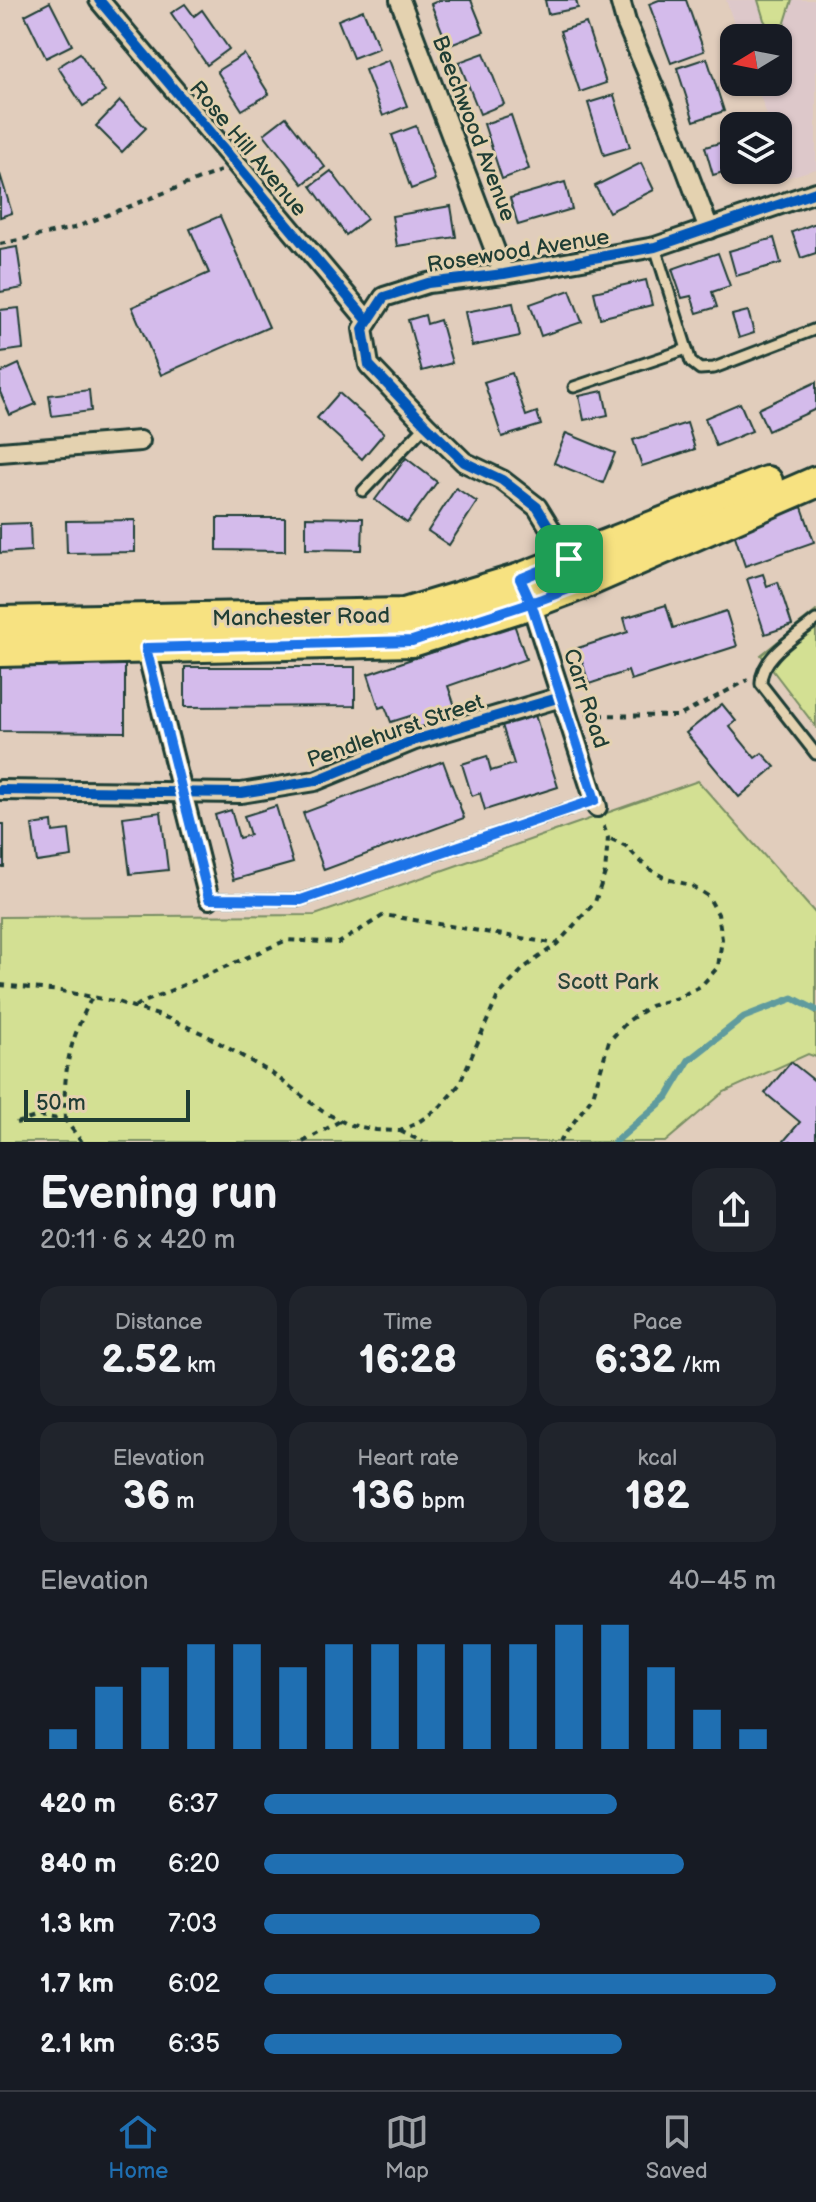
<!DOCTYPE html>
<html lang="en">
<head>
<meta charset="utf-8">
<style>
  :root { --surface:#171b24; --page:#20242c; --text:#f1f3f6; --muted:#9ea1a6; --line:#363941; --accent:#1f6fb2 }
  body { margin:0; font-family:"Balsamiq Sans",sans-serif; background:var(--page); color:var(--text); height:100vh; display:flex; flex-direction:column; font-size:30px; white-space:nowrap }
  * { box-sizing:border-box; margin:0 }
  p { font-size:26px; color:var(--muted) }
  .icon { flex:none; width:44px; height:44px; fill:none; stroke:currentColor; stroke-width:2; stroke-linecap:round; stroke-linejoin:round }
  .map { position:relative; height:1142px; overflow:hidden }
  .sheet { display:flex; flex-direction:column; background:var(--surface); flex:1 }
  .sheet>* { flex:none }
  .needle { width:52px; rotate:260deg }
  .buttons { position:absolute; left:720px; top:24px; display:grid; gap:16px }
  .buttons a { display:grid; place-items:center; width:72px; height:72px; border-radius:16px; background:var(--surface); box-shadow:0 2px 6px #0004; font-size:40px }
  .scale { position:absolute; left:24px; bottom:20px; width:166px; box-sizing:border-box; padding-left:8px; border:4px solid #1f3d34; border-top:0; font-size:22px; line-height:28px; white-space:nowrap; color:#1f3d34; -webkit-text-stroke:6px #e4d2b0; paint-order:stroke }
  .pin { position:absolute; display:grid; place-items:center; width:68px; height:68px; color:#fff; margin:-34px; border-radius:16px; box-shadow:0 4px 12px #0006 }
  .round { display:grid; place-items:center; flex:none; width:84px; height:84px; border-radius:24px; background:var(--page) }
  .summary { display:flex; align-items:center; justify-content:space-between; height:136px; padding:0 40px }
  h1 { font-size:44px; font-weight:700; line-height:60px }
  .stats { display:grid; grid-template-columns:repeat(3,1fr); gap:12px; height:136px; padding:8px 40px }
  .stats div { display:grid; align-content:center; border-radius:20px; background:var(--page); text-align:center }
  .stats b { font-size:40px; font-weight:700 }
  .stats small { font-size:22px; font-weight:400 }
  .stats p { font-size:22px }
  .chart { height:224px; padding:16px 40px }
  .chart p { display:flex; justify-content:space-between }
  .chart svg { width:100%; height:144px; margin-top:8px; stroke:var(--accent); stroke-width:6 }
  ul { padding:0 40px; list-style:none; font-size:26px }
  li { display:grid; grid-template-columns:128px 96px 1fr; align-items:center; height:60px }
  li i { height:20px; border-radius:10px; background:var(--accent) }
  .dock { display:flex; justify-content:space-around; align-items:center; height:112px; border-top:2px solid var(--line); background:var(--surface); font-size:22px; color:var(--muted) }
  .dock a { display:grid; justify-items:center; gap:4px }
  .dock .active { color:var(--accent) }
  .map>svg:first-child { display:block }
  .built { fill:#ddc8ca }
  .green { fill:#d3e093; stroke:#798e64; stroke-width:2 }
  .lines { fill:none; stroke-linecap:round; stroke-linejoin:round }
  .stream { stroke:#5f9b9e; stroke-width:7 }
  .building { fill:#d4bbeb; stroke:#1f3d34; stroke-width:2 }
  .lane-casing { stroke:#1f3d34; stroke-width:15 }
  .street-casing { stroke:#1f3d34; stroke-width:24 }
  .primary-casing { stroke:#1f3d34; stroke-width:36 }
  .path { stroke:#1f3d34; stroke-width:4; stroke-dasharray:6 6; stroke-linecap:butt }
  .lane { stroke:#e4d2b0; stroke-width:9 }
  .street { stroke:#e4d2b0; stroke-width:18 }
  .primary { stroke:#f7e281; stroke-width:30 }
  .cycleway-casing { stroke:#e4d2b0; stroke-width:15 }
  .cycleway { stroke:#0057b8; stroke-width:10 }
  .route-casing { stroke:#fff; stroke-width:16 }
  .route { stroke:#1a73e8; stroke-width:10 }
  .labels { text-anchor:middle; stroke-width:6; stroke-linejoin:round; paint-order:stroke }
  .street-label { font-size:22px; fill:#1f3d34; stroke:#e4d2b0 }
  .park-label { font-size:22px; fill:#284539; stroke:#e4d2b0 }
</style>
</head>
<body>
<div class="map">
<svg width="816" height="1142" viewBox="0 0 816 1142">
  <rect width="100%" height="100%" fill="#e1cdbc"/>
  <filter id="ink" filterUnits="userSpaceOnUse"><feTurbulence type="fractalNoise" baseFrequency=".0125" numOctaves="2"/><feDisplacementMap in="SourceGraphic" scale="16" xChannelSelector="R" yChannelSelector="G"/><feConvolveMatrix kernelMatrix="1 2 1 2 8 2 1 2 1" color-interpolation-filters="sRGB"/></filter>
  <g filter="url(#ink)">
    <polygon class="built" points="726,0 816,0 816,169 789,177 778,146 778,126 771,126 755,82 778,82 778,38 739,38"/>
    <g class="green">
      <polygon points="758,0 792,0 782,32 774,35 764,20"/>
      <polygon points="816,611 816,727 761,655"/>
      <polygon points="698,781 816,914 816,1057 808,1054 724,1092 665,1142 0,1142 0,917 315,915"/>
    </g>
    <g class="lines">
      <polyline class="stream" points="615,1142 667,1097 689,1060 744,1017 793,998 816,1010"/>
    </g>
    <g class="building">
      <polygon points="440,0 471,0 484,32 448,46 431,4"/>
      <polygon points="545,0 576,0 578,8 548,14"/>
      <polygon points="659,0 686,0 704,51 671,63 649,4"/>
      <polygon points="50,2 72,45 46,58 25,15"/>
      <polygon points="185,4 194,16 202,10 229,49 207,65 171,13"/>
      <polygon points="363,10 379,48 353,58 338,20"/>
      <polygon points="586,23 606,83 580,92 560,31"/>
      <polygon points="80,53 105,92 83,106 58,67"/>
      <polygon points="484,53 504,104 480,114 459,62"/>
      <polygon points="244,54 269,94 242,110 217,71"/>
      <polygon points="707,58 724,111 694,121 677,68"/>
      <polygon points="389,60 407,106 383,116 365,70"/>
      <polygon points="614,95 630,147 604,155 588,103"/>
      <polygon points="120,101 146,128 122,152 96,126"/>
      <polygon points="511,115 529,169 502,179 484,124"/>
      <polygon points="286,117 325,167 303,184 264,134"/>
      <polygon points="416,126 435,180 411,189 392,135"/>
      <polygon points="734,139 734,169 713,175 705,147"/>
      <polygon points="641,163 654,190 609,212 595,186"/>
      <polygon points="331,171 367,219 346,235 311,186"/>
      <polygon points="0,174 12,213 0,217"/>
      <polygon points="565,182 572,209 518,225 510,198"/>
      <polygon points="451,206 456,237 397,246 392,216"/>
      <polygon points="220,216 269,327 161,375 132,307 209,273 190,229"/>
      <polygon points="816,223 816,253 801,258 792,232"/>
      <polygon points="774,238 781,263 736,276 729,251"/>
      <polygon points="17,247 23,288 0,292 0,250"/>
      <polygon points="718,253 730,286 712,292 717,307 697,313 691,296 682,298 672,269"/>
      <polygon points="646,280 652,305 600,318 594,292"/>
      <polygon points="570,290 582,322 541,336 530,304"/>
      <polygon points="513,303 520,336 472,346 465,312"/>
      <polygon points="19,308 23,349 0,352 0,310"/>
      <polygon points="748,311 754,333 739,338 732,315"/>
      <polygon points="425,315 427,324 440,320 452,363 422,371 408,320"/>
      <polygon points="19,364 36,404 10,415 0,392 0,373"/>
      <polygon points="512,373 526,416 537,412 541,425 502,437 484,382"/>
      <polygon points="816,382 816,409 768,431 758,409"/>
      <polygon points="89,390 91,411 52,416 49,395"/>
      <polygon points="603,391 608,415 584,420 579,396"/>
      <polygon points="339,393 384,433 362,459 317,418"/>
      <polygon points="740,403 752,431 716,446 705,418"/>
      <polygon points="687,423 695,449 642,466 633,440"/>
      <polygon points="566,433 615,453 603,483 554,463"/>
      <polygon points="406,458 437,482 407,523 375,500"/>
      <polygon points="456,488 477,502 449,545 428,531"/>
      <polygon points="802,507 814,542 745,566 733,530"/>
      <polygon points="306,517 363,518 362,550 306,549"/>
      <polygon points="217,518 285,518 285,551 217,550"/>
      <polygon points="135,520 135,552 67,553 66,521"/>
      <polygon points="30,523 31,551 0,553 0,524"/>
      <polygon points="763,574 767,586 778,582 792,625 765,634 747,579"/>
      <polygon points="666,605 673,628 726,611 737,646 631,680 628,671 589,684 578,648 628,632 624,618"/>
      <polygon points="514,624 526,659 448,686 458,715 417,729 413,715 391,722 385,706 379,708 368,674"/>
      <polygon points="0,664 125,665 125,732 0,731"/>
      <polygon points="185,667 355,667 355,706 185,707"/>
      <polygon points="722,704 736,721 729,726 755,758 762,753 775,767 739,797 686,733"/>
      <polygon points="535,715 558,787 485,810 480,793 472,796 462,764 487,756 491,771 514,764 502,725"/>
      <polygon points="443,761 464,818 324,870 303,813"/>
      <polygon points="276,806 293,863 233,880 215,815 231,810 239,838 250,835 244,816"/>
      <polygon points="161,812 168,870 130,874 123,817"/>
      <polygon points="52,822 53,832 69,830 72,857 37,862 32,825"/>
      <rect x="0" y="824" width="4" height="43"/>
      <polygon points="791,1062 816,1082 816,1142 783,1142 800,1122 765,1093"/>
    </g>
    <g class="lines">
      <g class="lane-casing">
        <g id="lane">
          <polyline points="655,247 691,362 700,369 714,368 816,329"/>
          <polyline points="574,387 687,349"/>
          <polyline points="363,491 426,425"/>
          <path d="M816,620C797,636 760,657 761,684L816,754"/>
          <polyline points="209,899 301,900 595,800"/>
        </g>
      </g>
      <g class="street-casing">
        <g id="street">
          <polyline points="99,0 368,321"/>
          <polyline points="400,0 504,274"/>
          <polyline points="620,0 626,22 670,126 709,229"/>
          <polyline points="0,452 140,441"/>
          <polyline points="569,559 537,507 502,480 464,462 426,425 369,365 363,329 384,297 428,283 504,274 655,247 816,192"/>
          <polyline points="531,603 597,807"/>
          <polyline points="146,648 209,899"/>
          <polyline points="0,790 241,793 315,781 415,740 561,697"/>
        </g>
      </g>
      <g class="primary-casing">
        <g id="primary">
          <polyline points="0,622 404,614 520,579 767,482"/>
          <polyline points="0,651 412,641 531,603 579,585 816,482"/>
        </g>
      </g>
      <g class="path">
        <polyline points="0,244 74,228 220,171"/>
        <polyline points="586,715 679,716 748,680"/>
        <polyline points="0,985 61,991 118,1002 167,1018 204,1034 273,1074 322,1111 347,1124 376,1130 400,1131 417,1123 440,1107 459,1085 498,996 524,968 557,944 595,902 605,873 608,838 604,826"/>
        <polyline points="135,1006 287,940 339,943 384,915 557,944"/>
        <path d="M65,1120C63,1069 69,1042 92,997"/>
        <polyline points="16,1123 39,1116 65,1120 82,1142"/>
        <polyline points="400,1131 423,1142"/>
        <polyline points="303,1142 340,1121"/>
        <polyline points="559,1142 593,1096 609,1041 628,1021 650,1006 677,998 701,986 718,967 722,939 718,914 708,896 690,885 667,879 646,867 626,846 609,838"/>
      </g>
      <use href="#lane" class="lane"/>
      <use href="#street" class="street"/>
      <use href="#primary" class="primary"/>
      <g class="cycleway-casing">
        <g id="cycleway">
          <polyline points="99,0 368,321"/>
          <polyline points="569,559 537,507 502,480 464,462 426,425 369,365 363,329 384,297 428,283 504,274 655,247 816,192"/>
          <polyline points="0,790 241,793 315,781 415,740 561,697"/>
        </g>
      </g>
      <use href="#cycleway" class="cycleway"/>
    </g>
  </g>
  <g class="lines" filter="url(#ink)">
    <g class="route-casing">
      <polyline id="route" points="569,559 520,579 531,603 595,800 301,900 209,899 146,648 412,641 542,599 579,585 569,559"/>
    </g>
    <use href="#route" class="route"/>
  </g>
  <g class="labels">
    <g class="street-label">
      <text transform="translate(475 128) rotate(69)" y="8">Beechwood Avenue</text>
      <text transform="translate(249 148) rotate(50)" y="8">Rose Hill Avenue</text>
      <text transform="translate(518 250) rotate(-9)" y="8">Rosewood Avenue</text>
      <text transform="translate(301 616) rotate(-1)" y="8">Manchester Road</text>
      <text transform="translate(587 698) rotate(72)" y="8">Carr Road</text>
      <text transform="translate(395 730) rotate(-19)" y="8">Pendlehurst Street</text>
    </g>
    <g class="park-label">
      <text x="608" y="989">Scott Park</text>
    </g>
  </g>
</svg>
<div class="buttons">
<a><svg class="needle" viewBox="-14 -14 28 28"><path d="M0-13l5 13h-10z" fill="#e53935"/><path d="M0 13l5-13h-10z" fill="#9ea1a6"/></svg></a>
<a><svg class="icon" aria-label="layers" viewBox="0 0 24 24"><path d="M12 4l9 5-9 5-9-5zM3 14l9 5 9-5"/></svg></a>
</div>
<div class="scale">50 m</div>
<div class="pin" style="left:569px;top:559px;background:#1e9e55"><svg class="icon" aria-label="arrive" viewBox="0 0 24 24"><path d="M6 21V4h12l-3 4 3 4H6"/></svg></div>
</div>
<section class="sheet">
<div class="summary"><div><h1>Evening run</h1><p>20:11 · 6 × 420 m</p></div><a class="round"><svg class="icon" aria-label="share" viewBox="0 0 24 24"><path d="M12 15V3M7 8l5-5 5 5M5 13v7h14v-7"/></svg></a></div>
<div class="stats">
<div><p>Distance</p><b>2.52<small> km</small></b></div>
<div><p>Time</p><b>16:28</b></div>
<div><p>Pace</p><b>6:32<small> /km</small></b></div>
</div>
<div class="stats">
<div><p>Elevation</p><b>36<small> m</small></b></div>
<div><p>Heart rate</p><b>136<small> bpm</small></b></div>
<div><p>kcal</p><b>182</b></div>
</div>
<div class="chart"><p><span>Elevation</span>40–45 m</p>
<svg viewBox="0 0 160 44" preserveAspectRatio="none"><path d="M5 44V38M15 44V25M25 44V19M35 44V12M45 44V12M55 44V19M65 44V12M75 44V12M85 44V12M95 44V12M105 44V12M115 44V6M125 44V6M135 44V19M145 44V32M155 44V38"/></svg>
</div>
<ul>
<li><b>420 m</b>6:37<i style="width:69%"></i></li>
<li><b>840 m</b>6:20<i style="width:82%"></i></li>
<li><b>1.3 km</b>7:03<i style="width:54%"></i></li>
<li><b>1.7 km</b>6:02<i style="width:100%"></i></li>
<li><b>2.1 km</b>6:35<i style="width:70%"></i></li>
</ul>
</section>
<nav class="dock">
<a class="active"><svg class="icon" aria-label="home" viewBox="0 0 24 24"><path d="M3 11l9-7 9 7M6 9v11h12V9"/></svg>Home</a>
<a><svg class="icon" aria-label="map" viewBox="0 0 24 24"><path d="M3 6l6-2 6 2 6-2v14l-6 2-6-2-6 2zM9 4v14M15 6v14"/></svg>Map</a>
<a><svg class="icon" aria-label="saved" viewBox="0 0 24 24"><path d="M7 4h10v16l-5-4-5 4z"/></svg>Saved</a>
</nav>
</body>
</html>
